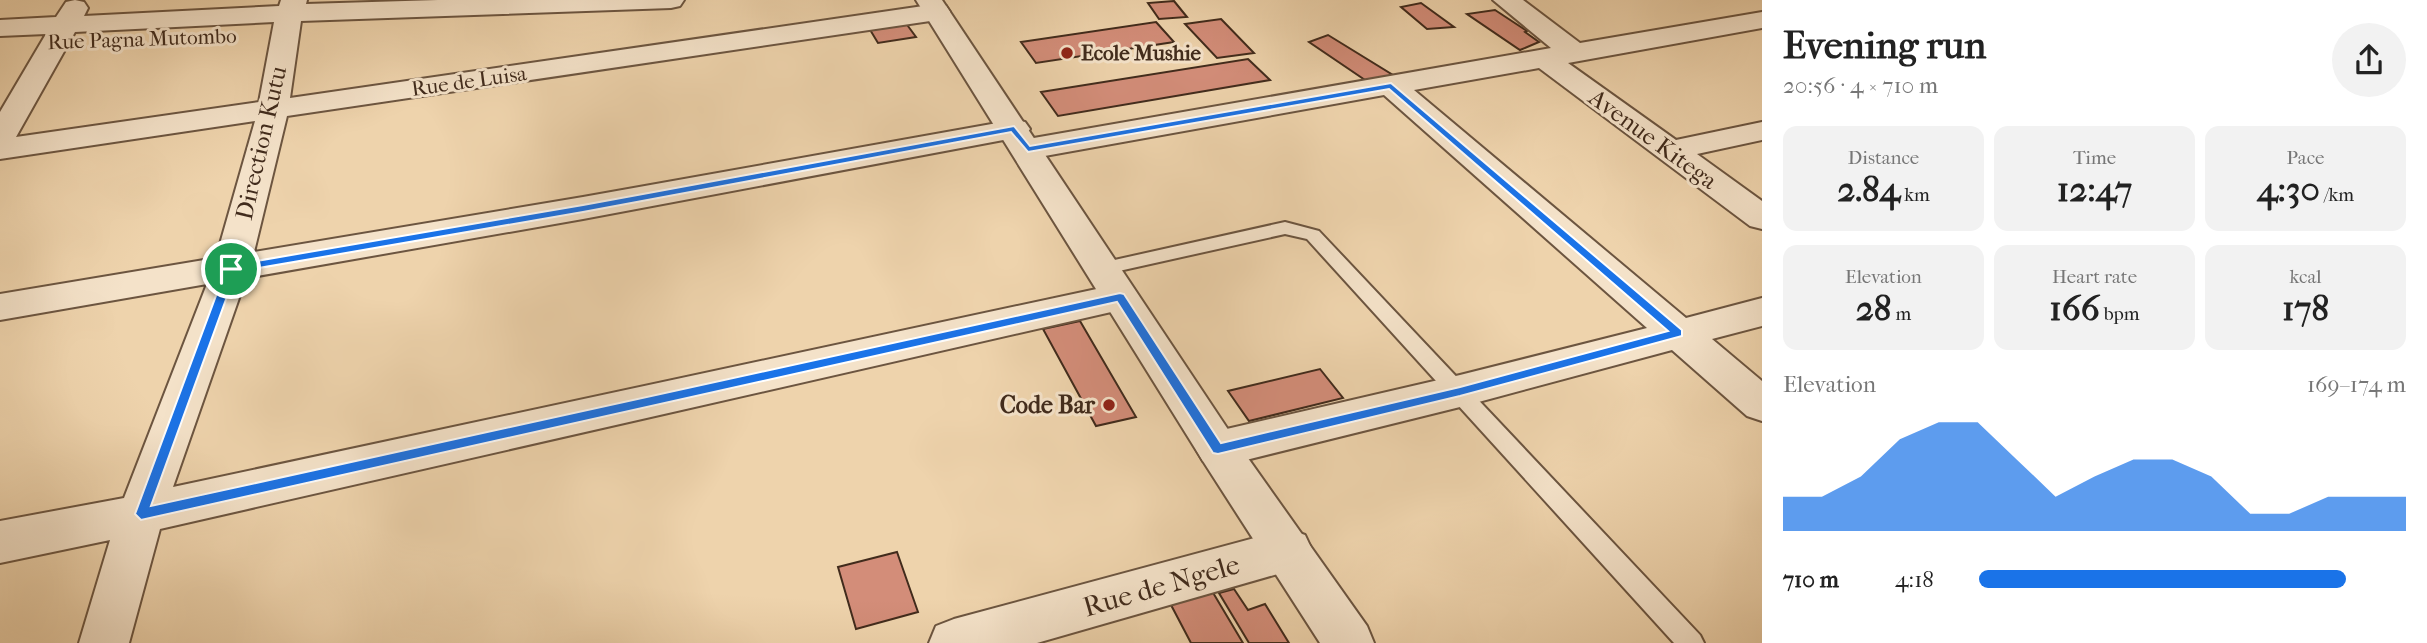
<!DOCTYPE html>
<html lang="en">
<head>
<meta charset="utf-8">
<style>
  :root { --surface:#fff; --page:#f2f2f2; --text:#222; --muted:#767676; --accent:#1a73e8 }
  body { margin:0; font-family:"IM FELL French Canon",serif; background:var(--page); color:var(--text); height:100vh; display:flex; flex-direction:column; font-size:26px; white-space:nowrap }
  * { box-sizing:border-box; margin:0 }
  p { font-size:23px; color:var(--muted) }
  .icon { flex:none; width:38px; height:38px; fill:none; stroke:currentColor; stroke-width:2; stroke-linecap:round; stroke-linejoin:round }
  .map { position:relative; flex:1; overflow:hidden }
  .details { display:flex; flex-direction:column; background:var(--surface); width:665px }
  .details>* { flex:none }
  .pin { position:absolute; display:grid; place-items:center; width:60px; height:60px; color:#fff; margin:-30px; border:4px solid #fff; border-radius:50%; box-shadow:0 2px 7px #0007 }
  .round { display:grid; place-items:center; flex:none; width:74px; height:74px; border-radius:37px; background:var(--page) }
  .overview { display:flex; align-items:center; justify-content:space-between; height:119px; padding:0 21px }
  h1 { font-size:38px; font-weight:800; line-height:52px }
  .figures { display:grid; grid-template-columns:repeat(3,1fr); gap:10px; height:119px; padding:7px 21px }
  .figures div { display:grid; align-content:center; border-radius:14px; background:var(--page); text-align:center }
  .figures b { font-size:35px; font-weight:800 }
  .figures small { font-size:19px; font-weight:400 }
  .figures p { font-size:19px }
  .chart { height:196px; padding:14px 21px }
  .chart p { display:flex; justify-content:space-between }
  .chart svg { width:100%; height:126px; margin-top:7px; fill:var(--accent); opacity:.7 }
  ul { padding:0 21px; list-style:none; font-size:23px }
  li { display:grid; grid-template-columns:112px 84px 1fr; align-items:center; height:52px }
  li i { height:18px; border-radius:9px; background:var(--accent) }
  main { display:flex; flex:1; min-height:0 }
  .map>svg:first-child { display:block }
  .building { fill:#d38d79; stroke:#412b1c; stroke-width:2 }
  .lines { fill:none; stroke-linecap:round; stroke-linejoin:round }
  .service-casing { stroke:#6c5540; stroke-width:4 }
  .minor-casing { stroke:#6c5540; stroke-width:4 }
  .tertiary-casing { stroke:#6c5540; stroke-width:4 }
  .service { fill:#f4e2c9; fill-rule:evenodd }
  .minor { fill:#f4e2c9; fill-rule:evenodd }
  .tertiary { fill:#f4e2c9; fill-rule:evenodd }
  .route { fill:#1a73e8; stroke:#fff; stroke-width:2; fill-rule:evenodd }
  .poi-dot { fill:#8f2418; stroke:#f4e2c9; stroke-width:2.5 }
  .labels { text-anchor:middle; stroke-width:6; stroke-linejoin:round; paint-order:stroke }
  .far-street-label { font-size:21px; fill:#412b1c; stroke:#f4e2c9 }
  .far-poi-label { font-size:21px; font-weight:bold; fill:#412b1c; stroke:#f4e2c9; text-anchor:start }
  .street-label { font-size:24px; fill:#412b1c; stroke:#f4e2c9 }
  .poi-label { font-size:24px; font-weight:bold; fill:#412b1c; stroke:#f4e2c9; text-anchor:end }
  .near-street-label { font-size:28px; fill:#412b1c; stroke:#f4e2c9 }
</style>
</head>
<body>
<main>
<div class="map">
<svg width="1762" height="643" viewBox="0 0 1762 643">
  <rect width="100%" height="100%" fill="#eed3ac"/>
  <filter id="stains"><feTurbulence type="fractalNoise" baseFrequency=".00286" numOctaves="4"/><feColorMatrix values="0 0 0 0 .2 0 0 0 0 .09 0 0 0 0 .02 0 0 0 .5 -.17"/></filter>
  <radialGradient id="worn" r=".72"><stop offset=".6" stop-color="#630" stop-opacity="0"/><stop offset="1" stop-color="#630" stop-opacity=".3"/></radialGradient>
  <g class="building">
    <polygon points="1174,1 1187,17 1159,19 1148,3"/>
    <polygon points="1421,3 1454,27 1427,29 1401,7"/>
    <polygon points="1495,10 1527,31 1525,32 1539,42 1520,50 1467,14"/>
    <polygon points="1221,19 1254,53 1217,58 1185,24"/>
    <polygon points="905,22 916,37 878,43 869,28"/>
    <polygon points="1156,22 1174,42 1036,63 1021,42"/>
    <polygon points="1328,35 1401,80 1368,82 1309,42"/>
    <polygon points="1248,59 1270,80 1058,116 1041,92"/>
    <polygon points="1080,321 1136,417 1096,426 1043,329"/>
    <polygon points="1320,369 1343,398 1249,421 1228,391"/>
    <polygon points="897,552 918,612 856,629 838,567"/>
    <polygon points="1234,589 1248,610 1265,604 1289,643 1249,643 1219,593"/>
    <polygon points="1212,591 1243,643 1191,643 1170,603"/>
  </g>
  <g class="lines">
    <g class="service-casing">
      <polygon id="service" points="1285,222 1319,231 1700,635 1704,643 1674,643 1307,239 1285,234 1101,275 1095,273 1092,269 1095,265 1101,263"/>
    </g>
    <g class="minor-casing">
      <g id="minor">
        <path d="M75,0L84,2L88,8L84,16L279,6L281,0H307L306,4L438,0H684L680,6L671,8L301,21L290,98L937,4L946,6L950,12L946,18L937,20L287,116L254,252L583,197L1014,120L1025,122L1030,129L1025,136L1014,138L583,219L246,278L173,487L1120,284L1133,288L1139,297L1133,306L1120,310L160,529L129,643H79L110,540L0,563V521L124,498L207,284L0,320V294L216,258L255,121L0,159V112L46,34L0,36V20L56,17L66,2ZM274,22L259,102L16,137L75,32Z"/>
        <polygon points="1493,0 1523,0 1580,43 1762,12 1762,28 1568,63 1676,140 1762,122 1762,140 1697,154 1762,201 1762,229 1750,226 1539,68 1414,90 1686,318 1762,298 1762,326 1712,339 1762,381 1762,421 1747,416 1672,350 1460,407 1218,467 1203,461 1196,449 1203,437 1218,431 1460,375 1647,328 1384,95 1028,159 1017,156 1012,149 1017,142 1028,139 1551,48"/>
        <polygon points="1288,529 1305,535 1312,550 1305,565 1288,571 1037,643 929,643 936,626 954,619"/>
      </g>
    </g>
    <g class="tertiary-casing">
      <polygon id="tertiary" points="916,0 942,0 1233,437 1367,626 1374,643 1320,643 1203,461"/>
    </g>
    <use href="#service" class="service"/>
    <use href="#minor" class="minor"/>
    <use href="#tertiary" class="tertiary"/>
  </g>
  <path class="route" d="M1391,83L1682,330V336L1460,396L1218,454L1213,453L1117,302L141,520L135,514L227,266L583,205L1014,126L1030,146ZM1389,89L1668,331L1460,387L1221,443L1124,294L1120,293L151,506L236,272L583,212L1011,132L1028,152Z"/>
  <g class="poi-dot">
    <circle cx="1067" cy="53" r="7"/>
    <circle cx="1109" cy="405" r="7"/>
  </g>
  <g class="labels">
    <g class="far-street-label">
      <text transform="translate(142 39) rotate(-2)" y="7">Rue Pagna Mutombo</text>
      <text transform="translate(469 81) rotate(-8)" y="7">Rue de Luisa</text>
    </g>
    <g class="far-poi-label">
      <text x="1081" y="60">Ecole Mushie</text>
    </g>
    <g class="street-label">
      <text transform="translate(1653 139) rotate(36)" y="8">Avenue Kitega</text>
      <text transform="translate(261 143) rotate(-77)" y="8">Direction Kutu</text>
    </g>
    <g class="poi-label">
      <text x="1095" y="413">Code Bar</text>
    </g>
    <g class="near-street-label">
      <text transform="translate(1161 585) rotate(-16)" y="10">Rue de Ngele</text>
    </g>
  </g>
  <rect width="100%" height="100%" filter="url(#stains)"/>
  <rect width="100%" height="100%" fill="url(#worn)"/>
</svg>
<div class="pin" style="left:231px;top:269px;background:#1e9e55"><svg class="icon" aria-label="arrive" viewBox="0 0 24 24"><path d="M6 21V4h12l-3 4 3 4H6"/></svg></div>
</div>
<section class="details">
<div class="overview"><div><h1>Evening run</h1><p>20:56 · 4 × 710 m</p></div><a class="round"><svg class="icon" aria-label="share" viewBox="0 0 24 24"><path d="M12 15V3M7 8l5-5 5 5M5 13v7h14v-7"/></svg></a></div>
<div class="figures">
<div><p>Distance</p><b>2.84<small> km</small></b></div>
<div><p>Time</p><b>12:47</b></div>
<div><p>Pace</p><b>4:30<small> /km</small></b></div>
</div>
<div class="figures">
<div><p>Elevation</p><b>28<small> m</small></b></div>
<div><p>Heart rate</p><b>166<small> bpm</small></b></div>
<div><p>kcal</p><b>178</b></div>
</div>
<div class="chart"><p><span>Elevation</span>169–174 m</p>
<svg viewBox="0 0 160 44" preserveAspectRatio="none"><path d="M0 44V32L10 32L20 25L30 12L40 6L50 6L60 19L70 32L80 25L90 19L100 19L110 25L120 38L130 38L140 32L150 32L160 32V44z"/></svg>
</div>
<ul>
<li><b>710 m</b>4:18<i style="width:86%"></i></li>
</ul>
</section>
</main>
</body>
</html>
